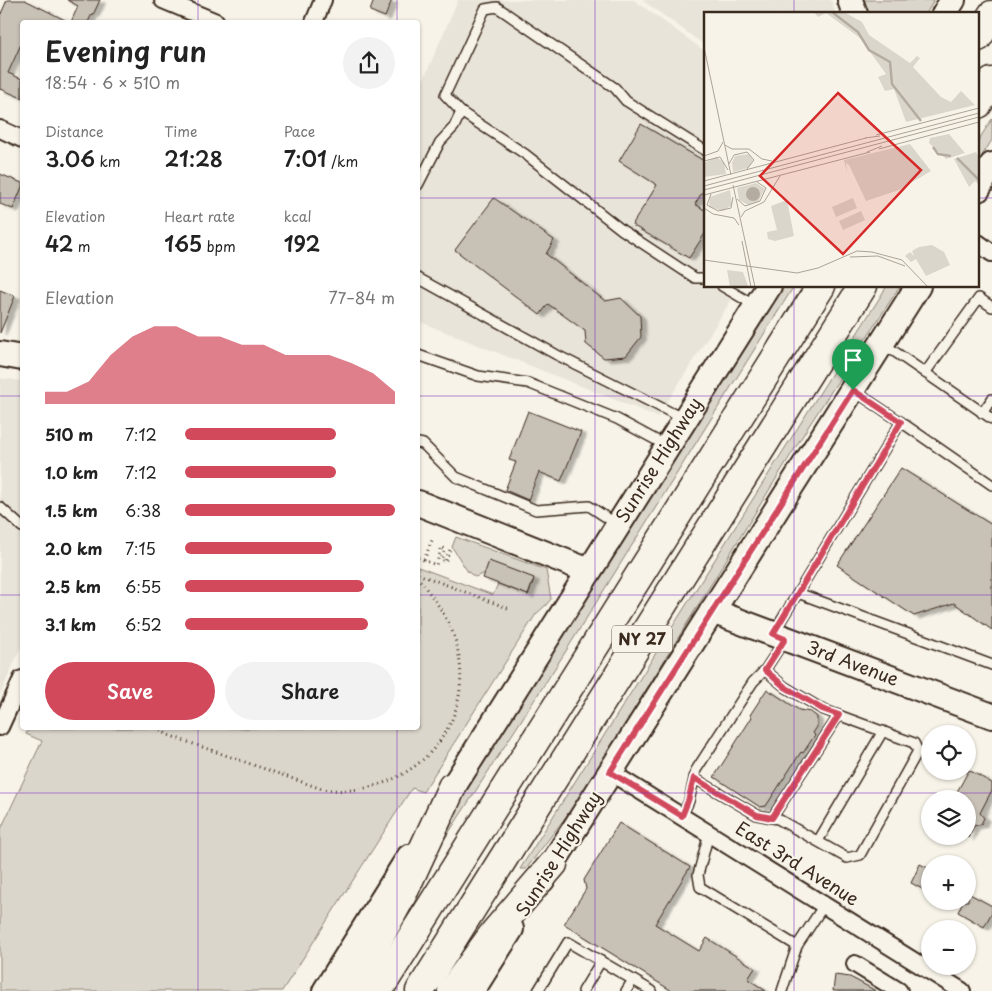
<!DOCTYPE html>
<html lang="en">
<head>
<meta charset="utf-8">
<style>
  :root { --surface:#fff; --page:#f2f2f2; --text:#222; --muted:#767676; --accent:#d1495b }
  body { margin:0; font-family:"Playpen Sans",sans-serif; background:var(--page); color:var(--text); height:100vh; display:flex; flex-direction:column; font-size:19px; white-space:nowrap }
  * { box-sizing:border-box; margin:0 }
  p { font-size:16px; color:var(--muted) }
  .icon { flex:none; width:28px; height:28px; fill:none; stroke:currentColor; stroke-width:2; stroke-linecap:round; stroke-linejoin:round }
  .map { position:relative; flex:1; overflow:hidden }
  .details { position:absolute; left:20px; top:20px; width:400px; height:710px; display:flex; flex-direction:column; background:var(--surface); border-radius:5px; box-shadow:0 1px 4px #0004 }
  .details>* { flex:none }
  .tools { position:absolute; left:921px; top:725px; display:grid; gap:10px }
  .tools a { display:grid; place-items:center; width:55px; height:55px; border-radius:50%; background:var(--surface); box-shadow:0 1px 4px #0004; font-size:25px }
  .pin { position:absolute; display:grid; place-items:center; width:42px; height:42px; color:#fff; margin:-51px -21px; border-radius:50% 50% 50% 0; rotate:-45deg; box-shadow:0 0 5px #0007 }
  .pin .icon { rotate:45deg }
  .round { display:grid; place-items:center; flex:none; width:52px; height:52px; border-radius:26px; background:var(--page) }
  .headline { display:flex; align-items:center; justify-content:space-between; height:85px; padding:0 25px }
  h1 { font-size:28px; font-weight:600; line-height:38px }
  .stats { display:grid; grid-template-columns:repeat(3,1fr); gap:8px; height:85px; padding:5px 25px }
  .stats div { display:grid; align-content:center }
  .stats b { font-size:21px; font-weight:600 }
  .stats small { font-size:14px; font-weight:400 }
  .stats p { font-size:14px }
  .chart { height:140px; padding:10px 25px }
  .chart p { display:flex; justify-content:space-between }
  .chart svg { width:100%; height:90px; margin-top:5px; fill:var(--accent); opacity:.7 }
  .cta { display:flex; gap:10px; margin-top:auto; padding:10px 25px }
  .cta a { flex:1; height:58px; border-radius:30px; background:var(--accent); color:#fff; font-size:20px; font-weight:600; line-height:58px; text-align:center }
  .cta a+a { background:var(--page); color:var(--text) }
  ul { padding:0 25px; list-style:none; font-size:16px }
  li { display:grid; grid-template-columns:80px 60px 1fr; align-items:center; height:38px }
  li i { height:12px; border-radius:6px; background:var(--accent) }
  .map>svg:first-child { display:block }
  .built { fill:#e9e4d9 }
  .green { fill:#dbd6cb; stroke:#8b8074 }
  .building { fill:#c8c1b6; stroke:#3b2a1e; filter:url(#shadow) }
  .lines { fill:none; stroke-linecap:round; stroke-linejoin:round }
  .lane-casing { stroke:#3b2a1e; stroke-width:12 }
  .street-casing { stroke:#3b2a1e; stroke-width:20 }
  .secondary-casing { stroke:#3b2a1e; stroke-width:28 }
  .highway-casing { stroke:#3b2a1e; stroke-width:31 }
  .path { stroke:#3b2a1e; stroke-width:3; stroke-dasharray:1 4; stroke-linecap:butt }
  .lane { stroke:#f7f3e8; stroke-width:9 }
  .street { stroke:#f7f3e8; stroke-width:16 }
  .secondary { stroke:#f7f3e8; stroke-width:24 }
  .highway { stroke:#f7f3e8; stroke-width:28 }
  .route-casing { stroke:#fff; stroke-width:10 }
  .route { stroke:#d1495b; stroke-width:6 }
  .grid { fill:none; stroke:#7b2cbf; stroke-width:1; stroke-opacity:0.55 }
  .labels { text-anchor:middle; stroke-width:4.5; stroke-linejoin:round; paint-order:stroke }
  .shield { fill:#f7f3e8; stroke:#73665b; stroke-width:1 }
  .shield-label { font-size:16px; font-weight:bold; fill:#3b2a1e }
  .street-label { font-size:18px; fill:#3b2a1e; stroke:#f7f3e8 }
  .inset-river { fill:none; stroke:#b4aca0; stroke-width:2.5 }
  .inset-road { fill:none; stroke:#aca397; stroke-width:1 }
  .view { fill:#d62828; fill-opacity:0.15; stroke:#d62828; stroke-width:2.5 }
  .inset-edge { fill:none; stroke:#3b2a1e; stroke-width:2.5 }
</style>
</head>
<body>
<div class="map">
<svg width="992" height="991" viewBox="0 0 992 991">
  <defs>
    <filter id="shadow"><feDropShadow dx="5.5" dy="3" stdDeviation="1" flood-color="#0004"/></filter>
  </defs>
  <rect width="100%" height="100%" fill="#f7f3e8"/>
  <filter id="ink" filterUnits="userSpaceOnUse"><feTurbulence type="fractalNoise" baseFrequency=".02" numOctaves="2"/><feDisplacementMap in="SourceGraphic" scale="10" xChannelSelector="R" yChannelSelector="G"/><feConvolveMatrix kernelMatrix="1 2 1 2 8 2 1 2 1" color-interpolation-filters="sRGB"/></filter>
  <g filter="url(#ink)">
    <g class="built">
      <polygon points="458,0 634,0 706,52 706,286 740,286 658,417 418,321 418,92"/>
      <polygon points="642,0 831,0 836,14 706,14 706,46"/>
      <polygon points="0,378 22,381 22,645 0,695"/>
    </g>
    <g class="green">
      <polygon points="859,0 934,0 926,14 864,14"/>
      <polygon points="992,119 992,140 978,162 978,141"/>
      <polygon points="781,286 794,286 564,654 435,854 461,793 557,645"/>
      <polygon points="887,286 900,286 808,427 577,802 526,869 520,869"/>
      <polygon points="456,537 546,570 551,599 546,605 536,614 423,792 412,788 282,991 0,991 0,831 42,741 26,734 29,728 418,728 418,567 493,595 498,584 528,595 534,579 489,562 485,573 475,577 468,572 452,547"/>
    </g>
    <g class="building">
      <polygon points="7,0 25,0 69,22 22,22 22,42 8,73 22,79 22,98 1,89 0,90 0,16"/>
      <polygon points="67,0 100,0 93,15 92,14 88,22 71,22 78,6"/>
      <polygon points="374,0 392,0 385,17 370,11"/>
      <polygon points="641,124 706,162 706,186 695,204 706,211 706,232 689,258 632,225 657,185 619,161"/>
      <polygon points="0,174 22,183 22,187 13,209 0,204"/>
      <polygon points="494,198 554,240 546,254 605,301 621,298 640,316 641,337 626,356 604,358 586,344 585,331 548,304 540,315 455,250"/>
      <polygon points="0,290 15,296 0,333"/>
      <polygon points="528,411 581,432 561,481 539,472 528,500 505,490 516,462 509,460"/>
      <polygon points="901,468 992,525 992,630 954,603 914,616 837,565"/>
      <polygon points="489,561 534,578 528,595 483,578"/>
      <polygon points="767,689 799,710 811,712 817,717 817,727 813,733 815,735 803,753 801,752 766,806 760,807 714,777 752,717 750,715"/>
      <polygon points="969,770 992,783 992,790 980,813 984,818 981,824 974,826 968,838 968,799 953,799"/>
      <polygon points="619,823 690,867 655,924 699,951 707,938 755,968 748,979 766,991 672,991 564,924 586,889 584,880"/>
      <polygon points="920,864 930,869 930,893 911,883"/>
      <polygon points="968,893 992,906 992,912 984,927 958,912 963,901 968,901"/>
      <polygon points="835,975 850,977 876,991 833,991"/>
    </g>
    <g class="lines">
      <g class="lane-casing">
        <g id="lane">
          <polyline points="461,112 525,154 622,230 695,278 706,278"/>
          <polyline points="418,185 440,142 454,127 461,112 445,95 485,9 497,7 615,88 626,101 706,151"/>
          <polyline points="418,278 557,355 684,419"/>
          <polyline points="722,286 756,306"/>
          <polyline points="882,343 992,419"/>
          <polyline points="418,355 478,376 528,383 617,419 667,446"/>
          <polyline points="925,373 979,298 992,307"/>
          <polyline points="853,390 901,422"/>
          <polyline points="982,413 992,399"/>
          <polyline points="418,443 423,444 456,477 536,510 589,506 618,525"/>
          <polyline points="0,507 22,527"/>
          <polyline points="798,593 992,665"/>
          <polyline points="773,634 901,422 992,485"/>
          <polyline points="694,778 757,815 778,819 847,858 860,855 918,751 914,743 822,709 785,687 765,670"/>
          <polyline points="682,816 689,801 696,770 753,682 765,670 785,639"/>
          <polyline points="772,818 839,715"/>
          <polyline points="709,833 698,875 700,887 797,946 782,991"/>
          <polyline points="818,841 883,731"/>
          <polyline points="797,946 824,905"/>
          <polyline points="538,991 568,942 652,991"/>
          <polyline points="583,991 601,961"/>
          <polyline points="626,991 633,980"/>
        </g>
      </g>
      <g class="street-casing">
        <g id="street">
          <polyline points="163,0 216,22"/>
          <polyline points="314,22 323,0"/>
          <polyline points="0,129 22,139"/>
          <polyline points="978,243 992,253"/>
          <polyline points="0,727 22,679"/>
          <polyline points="610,772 962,991"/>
          <polyline points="855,964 899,991"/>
        </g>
      </g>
      <g class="secondary-casing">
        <g id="secondary">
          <polyline points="850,0 855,14"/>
          <polyline points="944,14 953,0"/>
          <polyline points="978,189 992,165"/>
          <polyline points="0,354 22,358"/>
          <polyline points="418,503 589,571"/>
          <path id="s1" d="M712,611L992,716"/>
          <path id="s2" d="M443,803L769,286"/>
          <polyline points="542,880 918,286"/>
          <polyline points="325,991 409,857"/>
          <polyline points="472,991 511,929"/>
        </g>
      </g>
      <g class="highway-casing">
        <g id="highway">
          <polyline points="978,37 992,15"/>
          <polyline points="978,104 992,82"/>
          <polyline points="350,991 403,893 452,787"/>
          <polyline points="378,991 821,286"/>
          <polyline points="420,991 863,286"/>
          <polyline points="452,991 494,933 553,864"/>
        </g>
      </g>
      <g class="path">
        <polyline points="418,558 436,565 442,547 445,549 441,560 445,562 450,549"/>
        <polyline points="424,560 433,538"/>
        <polyline points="418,574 510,609"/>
        <path d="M156,728L168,735L322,789C403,801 476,734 458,651C453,623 435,600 418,578"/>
      </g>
      <use href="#lane" class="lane"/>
      <use href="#street" class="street"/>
      <use href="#secondary" class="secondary"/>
      <use href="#highway" class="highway"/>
    </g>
  </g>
  <g class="lines" filter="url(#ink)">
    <g class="route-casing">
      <polygon id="route" points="853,390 901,422 773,634 785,639 765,670 785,687 822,709 839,715 772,818 757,815 694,778 688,801 682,816 610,772"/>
    </g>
    <use href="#route" class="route"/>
  </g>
  <path class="grid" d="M198,0V22M397,0V22M595,0V991M794,0V14M0,198H22M418,198H706M978,198H992M794,286V991M0,396H22M418,396H992M0,595H22M418,595H992M198,728V991M397,728V991M0,793H992"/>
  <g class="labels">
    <rect class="shield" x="612" y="625.5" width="60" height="27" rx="4"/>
    <g class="shield-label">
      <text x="642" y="645">NY 27</text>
    </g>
    <g class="street-label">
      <text dy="6" stroke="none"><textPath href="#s2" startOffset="405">Sunrise Highway</textPath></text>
      <text dy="6" stroke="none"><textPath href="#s1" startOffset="150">3rd Avenue</textPath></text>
      <text transform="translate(559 854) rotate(-58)" y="6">Sunrise Highway</text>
      <text transform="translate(797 864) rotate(32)" y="6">East 3rd Avenue</text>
    </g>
  </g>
  <g transform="translate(704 12)">
    <rect width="275" height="275" fill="#f7f3e8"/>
    <path d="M110,0H140L158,10L165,23L206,51L213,44L216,46L209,55L237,85L247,90L257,79L271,93L202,110L190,77L181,79L174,65L182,62L156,26L122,1L114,5ZM245,122L261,141L242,147L225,131L226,126ZM206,132L227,159L195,178L162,189L145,153L142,151L143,161L140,148ZM272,140L275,146V173L271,169L265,175L250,147ZM45,142L49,148L44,156L29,160L28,151L31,144ZM12,145L20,150L22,162L0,165V151ZM52,171L61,177L54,190L44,193L35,188L33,176ZM26,178L28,193L19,199L5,195L6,185ZM149,186L153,196L132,205L128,195ZM83,188L90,224L71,229L64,227L63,220L73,218L67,194ZM157,199L161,208L139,218L135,209ZM228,233L240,240L246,253L222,264L212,247L207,250L201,244L206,240L210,244L208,239L215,235ZM23,258L39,260L44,274L26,275Z" fill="#dbd6cb"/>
    <path d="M42 182a7 7 0 1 1 14 0a7 7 0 1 1-14 0Z" fill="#b4aca0"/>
    <path class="inset-river" d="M128,0L154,20L165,38L186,50L188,72L217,109M229,135L234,142L247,144M253,146L275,168"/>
    <path class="inset-road" d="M0,35L27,163M172,123L275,96M161,126L176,124M21,133L28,137H45L58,147L68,149M175,137L275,110M163,140L178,134M0,144L14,139L19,130M0,149L16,145L24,158M25,152L30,143L43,140L50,148L43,157M0,169L162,126M29,173L51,275M0,174L275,101M0,178L275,105M7,182L3,193L14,199L27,196L29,185M0,183L166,140M33,187L41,194L56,189L62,176L53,170M0,196L9,202L30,206L35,213M37,205L41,199L60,190L76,164M38,229L47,275M146,245L174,244L201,254M0,248L93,261L114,256L153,239L168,240L198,248L224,275"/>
    <path class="view" d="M134,81L217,158L139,242L56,164Z"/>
    <rect width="275" height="275" class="inset-edge"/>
  </g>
</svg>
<div class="tools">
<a><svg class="icon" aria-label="locate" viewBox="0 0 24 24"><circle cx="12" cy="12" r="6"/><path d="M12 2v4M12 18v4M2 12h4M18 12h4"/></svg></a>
<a><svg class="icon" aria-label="layers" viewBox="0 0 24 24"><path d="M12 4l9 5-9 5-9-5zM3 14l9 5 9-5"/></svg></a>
<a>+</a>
<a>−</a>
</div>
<div class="pin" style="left:853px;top:390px;background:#1e9e55"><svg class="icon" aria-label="arrive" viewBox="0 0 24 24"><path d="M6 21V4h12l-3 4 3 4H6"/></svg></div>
<section class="details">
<div class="headline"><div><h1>Evening run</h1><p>18:54 · 6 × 510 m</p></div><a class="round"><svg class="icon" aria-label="share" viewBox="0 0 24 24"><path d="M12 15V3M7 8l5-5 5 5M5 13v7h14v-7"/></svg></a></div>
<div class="stats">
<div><p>Distance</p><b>3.06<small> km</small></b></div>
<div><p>Time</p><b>21:28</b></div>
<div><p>Pace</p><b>7:01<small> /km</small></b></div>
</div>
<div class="stats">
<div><p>Elevation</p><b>42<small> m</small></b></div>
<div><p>Heart rate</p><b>165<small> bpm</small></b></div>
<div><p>kcal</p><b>192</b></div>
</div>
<div class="chart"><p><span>Elevation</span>77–84 m</p>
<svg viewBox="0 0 160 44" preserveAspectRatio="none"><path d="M0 44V38L10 38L20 33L30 20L40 11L50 6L60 6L70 11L80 11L90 15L100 15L110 20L120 20L130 20L140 24L150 29L160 38V44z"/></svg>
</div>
<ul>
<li><b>510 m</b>7:12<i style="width:72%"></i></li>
<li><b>1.0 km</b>7:12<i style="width:72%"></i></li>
<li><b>1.5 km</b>6:38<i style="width:100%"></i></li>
<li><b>2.0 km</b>7:15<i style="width:70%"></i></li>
<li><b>2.5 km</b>6:55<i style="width:85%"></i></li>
<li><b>3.1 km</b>6:52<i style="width:87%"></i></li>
</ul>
<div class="cta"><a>Save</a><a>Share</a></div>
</section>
</div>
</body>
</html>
